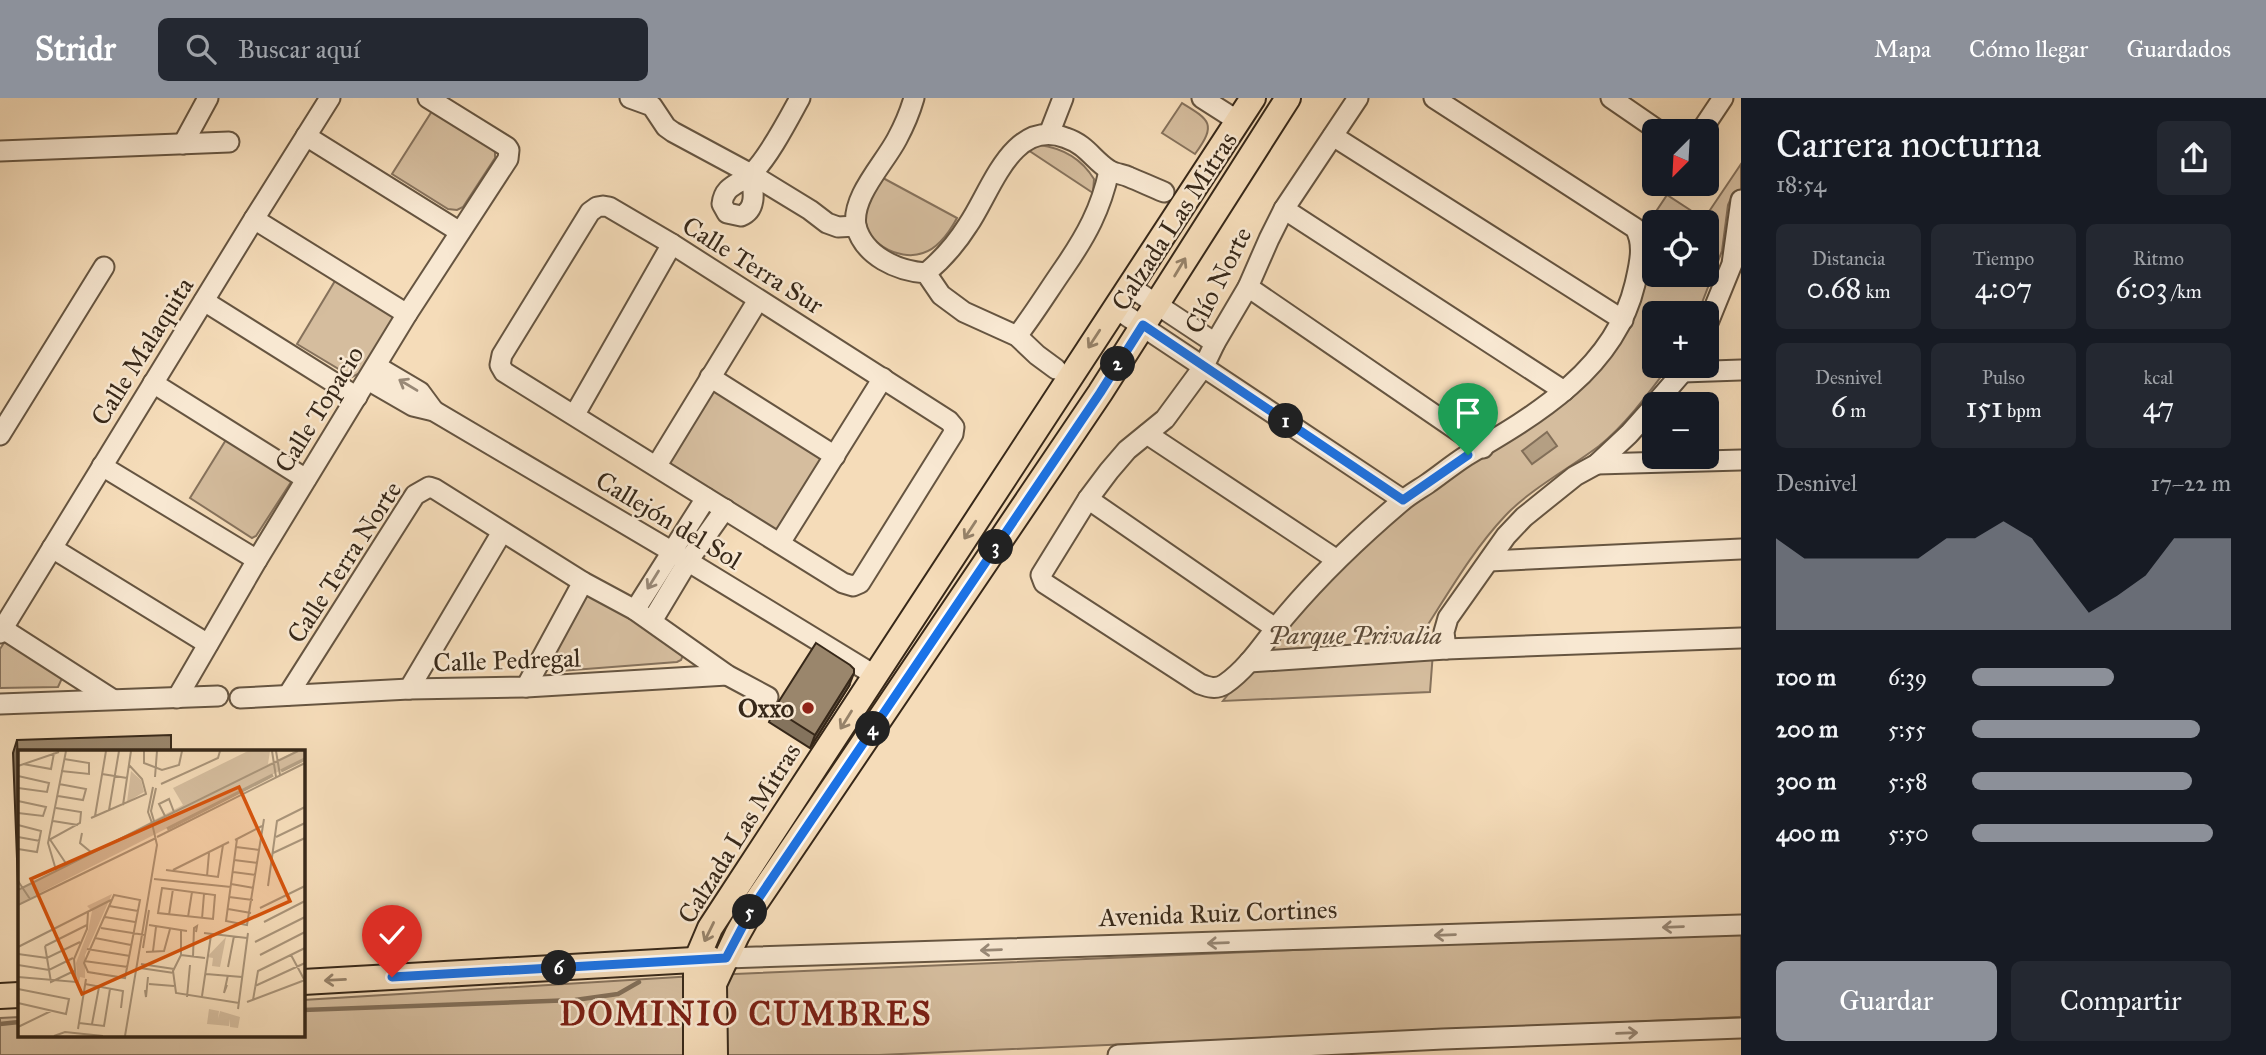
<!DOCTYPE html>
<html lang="es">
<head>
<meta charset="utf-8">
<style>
  :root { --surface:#171b24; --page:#242831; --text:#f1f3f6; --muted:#9ea1a6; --accent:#8c9099 }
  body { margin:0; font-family:"IM FELL Great Primer",serif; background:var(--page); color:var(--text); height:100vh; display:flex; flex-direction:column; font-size:26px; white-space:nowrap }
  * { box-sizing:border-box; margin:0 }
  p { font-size:23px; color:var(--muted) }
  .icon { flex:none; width:38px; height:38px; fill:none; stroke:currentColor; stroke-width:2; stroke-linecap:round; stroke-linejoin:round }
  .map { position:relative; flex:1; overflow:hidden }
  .panel { display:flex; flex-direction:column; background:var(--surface); width:525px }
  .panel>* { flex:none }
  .needle { width:46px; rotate:204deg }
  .fabs { position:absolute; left:1642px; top:21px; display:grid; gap:14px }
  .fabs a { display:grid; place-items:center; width:77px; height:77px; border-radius:10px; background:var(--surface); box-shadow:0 7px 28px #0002; font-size:35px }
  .pin { position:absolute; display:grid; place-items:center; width:60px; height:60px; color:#fff; margin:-72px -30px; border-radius:50% 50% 50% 0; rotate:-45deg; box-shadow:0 0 7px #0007 }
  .pin .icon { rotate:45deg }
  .km { position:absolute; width:35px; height:35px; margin:-18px; border-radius:50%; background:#222; color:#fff; font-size:19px; line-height:35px; text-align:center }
  .round { display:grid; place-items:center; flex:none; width:74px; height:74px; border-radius:10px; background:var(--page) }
  .overview { display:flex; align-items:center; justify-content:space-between; height:119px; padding:0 35px }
  h1 { font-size:38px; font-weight:600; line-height:52px }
  .stats { display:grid; grid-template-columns:repeat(3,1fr); gap:10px; height:119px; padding:7px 35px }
  .stats div { display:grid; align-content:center; border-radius:10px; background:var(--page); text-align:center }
  .stats b { font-size:30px; font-weight:600 }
  .stats small { font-size:19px; font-weight:400 }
  .stats p { font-size:19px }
  .chart { height:196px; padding:14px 35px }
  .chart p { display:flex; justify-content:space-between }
  .chart svg { width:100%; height:126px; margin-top:7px; fill:var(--accent); opacity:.7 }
  .cta { display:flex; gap:14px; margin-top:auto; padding:14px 35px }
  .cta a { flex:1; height:80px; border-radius:10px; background:var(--accent); color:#fff; font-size:28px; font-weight:600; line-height:80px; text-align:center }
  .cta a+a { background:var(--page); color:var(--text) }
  ul { padding:0 35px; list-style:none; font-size:23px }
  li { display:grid; grid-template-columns:112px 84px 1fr; align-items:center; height:52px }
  li i { height:18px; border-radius:9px; background:var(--accent) }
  header { display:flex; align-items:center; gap:42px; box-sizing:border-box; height:98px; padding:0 35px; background:var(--accent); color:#fff }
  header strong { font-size:33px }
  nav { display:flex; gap:38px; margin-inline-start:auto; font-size:24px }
  .search { width:490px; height:63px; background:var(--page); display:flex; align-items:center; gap:18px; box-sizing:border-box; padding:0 24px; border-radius:10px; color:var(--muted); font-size:26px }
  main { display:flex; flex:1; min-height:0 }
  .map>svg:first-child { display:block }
  .green { fill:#d5bd9e; stroke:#86725c; stroke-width:2; fill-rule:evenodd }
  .water { fill:#b49f83; stroke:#826f59; stroke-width:2 }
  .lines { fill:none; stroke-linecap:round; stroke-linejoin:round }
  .stream { stroke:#826f59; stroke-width:4.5 }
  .minor-casing { stroke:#665541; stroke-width:23 }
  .major-casing { stroke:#372819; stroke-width:28 }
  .minor { stroke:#f8e8d2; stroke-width:19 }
  .major { stroke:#f5dcb9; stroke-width:24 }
  .wall { fill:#84735d; stroke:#372819; stroke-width:2 }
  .shaded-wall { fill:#6c5e4c; stroke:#372819; stroke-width:2 }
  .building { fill:#9a866c; stroke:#372819; stroke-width:2 }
  .oneway { stroke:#968269 }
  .oneway2 { stroke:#988876 }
  .route-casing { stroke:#fff; stroke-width:14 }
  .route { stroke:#1a73e8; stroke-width:9 }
  .poi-dot { fill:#8f2418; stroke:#f8e8d2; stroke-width:2.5 }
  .labels { text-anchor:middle; stroke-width:5; stroke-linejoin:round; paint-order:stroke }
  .street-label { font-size:26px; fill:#372819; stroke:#f8e8d2 }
  .park-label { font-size:26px; font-style:italic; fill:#5e4d3a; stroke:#f8e8d2 }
  .poi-label { font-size:26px; font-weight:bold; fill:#372819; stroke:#f8e8d2; text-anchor:end }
  .district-label { font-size:33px; font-weight:bold; letter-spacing:2px; fill:#7a1f14; stroke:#f8e8d2 }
  .inset-river { fill:none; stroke:#b49f83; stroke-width:3.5 }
  .inset-road { fill:none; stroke:#a99479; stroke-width:2 }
  .view { fill:#d6540d; fill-opacity:0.15; stroke:#d6540d; stroke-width:3.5 }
  .inset-edge { fill:none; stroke:#372819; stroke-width:3.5 }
</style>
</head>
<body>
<header>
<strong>Stridr</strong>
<div class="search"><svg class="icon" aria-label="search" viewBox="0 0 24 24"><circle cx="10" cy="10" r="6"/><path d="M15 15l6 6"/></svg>Buscar aquí</div>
<nav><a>Mapa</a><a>Cómo llegar</a><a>Guardados</a></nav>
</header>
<main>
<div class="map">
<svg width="1741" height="957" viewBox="0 0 1741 957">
  <rect width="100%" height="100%" fill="#f5dcb9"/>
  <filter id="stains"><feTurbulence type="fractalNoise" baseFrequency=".00286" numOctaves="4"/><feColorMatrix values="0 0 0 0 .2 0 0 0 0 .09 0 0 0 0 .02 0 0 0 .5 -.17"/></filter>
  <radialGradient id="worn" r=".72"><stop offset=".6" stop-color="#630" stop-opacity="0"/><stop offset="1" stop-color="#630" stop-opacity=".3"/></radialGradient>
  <g class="green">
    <path d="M1182,5C1210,22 1217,26 1195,56L1162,35Z"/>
    <polygon points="434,10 495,51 495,60 463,109 457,112 448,111 392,76"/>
    <path d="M1039,47C1063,50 1081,60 1094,81L1093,95L1025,50Z"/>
    <path d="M1741,66V92L1731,100L1728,107L1722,153L1698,215H1654V268H1669C1648,296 1626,326 1599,348C1570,370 1529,392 1505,418C1470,455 1444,503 1416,545L1433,554L1430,594L1223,603L1287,520L1402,408L1600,262L1650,150L1649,124L1667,97L1704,121ZM1654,124H1706V177H1654Z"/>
    <path d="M883,80L957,120C950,133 939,150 923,155C899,164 860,143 865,115C867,102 876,91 883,80Z"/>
    <polygon points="338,178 397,215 361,274 352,279 297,246"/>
    <polygon points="710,279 835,358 780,445 657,367"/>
    <polygon points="229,337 293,381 256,438 252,440 190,400"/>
    <polygon points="592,493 683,557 681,562 677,564 560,573 556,572 547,563 584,497"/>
    <polygon points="7,540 63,578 58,589 0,590 0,551"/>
    <polygon points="1741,833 1741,919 879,957 0,957 0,920 19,919 19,938 303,938 303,902 711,877"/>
  </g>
  <polygon class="water" points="1547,334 1557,348 1532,366 1522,353"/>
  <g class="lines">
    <g class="stream">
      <polyline points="303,912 575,902 618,896 639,884"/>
      <polyline points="0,926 19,924"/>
    </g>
    <g class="minor-casing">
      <g id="minor">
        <path d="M630,0L652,8L666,29L673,34L751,76L810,112L827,125L838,129L856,128C864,158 897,173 926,175L941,197L964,214L1017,238L1037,257L1056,271"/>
        <polyline points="1202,0 1238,23"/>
        <path d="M1358,0L1284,111L1269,141L1248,189L1215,245L1204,268L1165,321L1127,352L1109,373L1088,401L1041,477L1044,485L1200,586C1208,589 1216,592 1225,586C1251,568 1267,539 1288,515C1322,475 1361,438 1401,404C1409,397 1418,392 1427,386C1440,377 1452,367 1466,358C1536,317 1615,271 1635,186C1639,168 1645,147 1635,130L1434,0"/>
        <polyline points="1611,0 1659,33"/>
        <polyline points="1701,33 1723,0"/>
        <polyline points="1049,36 1063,0"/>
        <polyline points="306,38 460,134"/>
        <polyline points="1333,38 1623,222"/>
        <polyline points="183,46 208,0"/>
        <polyline points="0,53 229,44"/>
        <path d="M751,76C753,91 758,111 741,118L727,115L722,106C724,87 739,87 751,76C768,61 789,20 800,0"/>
        <polygon points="603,108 609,109 672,146 949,323 954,329 953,336 860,485 853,488 843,485 504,274 500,267 502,257 590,114 597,109"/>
        <polyline points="1284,111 1564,293"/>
        <polyline points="254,121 407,216"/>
        <path d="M856,128C851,99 884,66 897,41C904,28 910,14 914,0"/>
        <path d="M926,175C943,161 956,146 968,127C991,94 1012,19 1066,40C1087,47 1093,62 1109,72C1115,76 1123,76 1129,79C1141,84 1152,89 1164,94"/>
        <polyline points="1129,188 1215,245"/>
        <polyline points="1248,189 1483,350"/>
        <polyline points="204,203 357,299"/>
        <polyline points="1115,210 1403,402"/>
        <polyline points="1706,230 1732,166 1741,102"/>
        <path d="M1017,238C1034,216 1048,193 1064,170C1086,138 1101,111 1109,73"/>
        <polyline points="376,268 420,294 434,313"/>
        <polyline points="1683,274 1741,272"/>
        <polyline points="710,279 835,358"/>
        <polyline points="368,282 413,308 434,313 671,453 876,578"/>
        <polyline points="153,285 306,381"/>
        <polyline points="1655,306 1688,268"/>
        <polyline points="575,316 672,146"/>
        <polyline points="1147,336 1337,462"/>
        <polyline points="0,337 104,169"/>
        <polyline points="1597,366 1741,362"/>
        <polyline points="657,367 758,202"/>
        <polyline points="102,368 257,462"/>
        <polyline points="1088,401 1275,530"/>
        <polyline points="780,445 883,280"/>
        <polyline points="52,450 208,546"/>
        <polyline points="1489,463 1741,451"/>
        <polyline points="635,512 706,400"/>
        <polyline points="652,523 688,463 725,411"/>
        <polyline points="3,531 112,601"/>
        <polyline points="0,535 254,121 330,0"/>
        <polyline points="1446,551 1444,534 1448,520 1506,438 1524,419 1575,378 1597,366 1629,336 1654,308"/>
        <polyline points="1249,564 1446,551 1741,540"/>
        <polyline points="526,589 583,484"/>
        <polyline points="409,591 502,434"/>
        <polyline points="288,597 415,397 429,389 435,391 583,484 635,512 727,577 768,599"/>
        <polyline points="177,600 257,462 407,216 508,61 509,52 507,49 428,0"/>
        <polyline points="240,600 409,591 526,589 727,577"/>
        <polyline points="0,606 218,598"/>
        <polyline points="726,860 1741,827"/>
        <polyline points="1118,957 1443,941 1741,930"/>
      </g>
    </g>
    <g class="major-casing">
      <g id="major">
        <polyline points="303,884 711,861"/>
        <polyline points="0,898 19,897"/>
        <polyline points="696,957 696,863 710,830 1253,0"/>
        <polyline points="715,957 714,886 737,837 754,807 1100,295 1288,0"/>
      </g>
    </g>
    <use href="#minor" class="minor"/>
    <use href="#major" class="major"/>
  </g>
  <g class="wall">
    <polygon points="849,588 810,650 769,624 774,611"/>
    <polygon points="17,642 19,654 19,787 18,787 13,655"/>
  </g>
  <polygon class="shaded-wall" points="854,575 849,588 810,650 815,637"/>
  <g class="building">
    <polygon points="816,545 850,567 854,571 854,575 815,637 774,611"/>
    <polygon points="171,637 171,654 19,654 19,686 17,642"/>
  </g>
  <defs><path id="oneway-shaft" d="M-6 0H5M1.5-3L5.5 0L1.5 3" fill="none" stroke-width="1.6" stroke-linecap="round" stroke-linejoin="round" transform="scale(1.75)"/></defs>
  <g class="oneway">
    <use href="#oneway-shaft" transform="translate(1180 169) rotate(-59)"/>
    <use href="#oneway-shaft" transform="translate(1094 241) rotate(123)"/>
    <use href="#oneway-shaft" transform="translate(970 432) rotate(123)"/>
    <use href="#oneway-shaft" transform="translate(846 622) rotate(122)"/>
    <use href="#oneway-shaft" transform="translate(709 834) rotate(116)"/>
    <use href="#oneway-shaft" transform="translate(335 882) rotate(177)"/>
  </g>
  <g class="oneway2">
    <use href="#oneway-shaft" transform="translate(408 287) rotate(-149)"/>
    <use href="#oneway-shaft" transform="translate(653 482) rotate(122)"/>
    <use href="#oneway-shaft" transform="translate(1673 829) rotate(178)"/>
    <use href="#oneway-shaft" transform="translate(1445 837) rotate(178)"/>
    <use href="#oneway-shaft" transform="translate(1218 845) rotate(178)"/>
    <use href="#oneway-shaft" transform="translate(991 852) rotate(178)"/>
    <use href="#oneway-shaft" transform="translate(1627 935) rotate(-2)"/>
  </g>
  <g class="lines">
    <g class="route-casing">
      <polyline id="route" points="392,879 726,860 754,807 1100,295 1143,227 1403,402 1468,357"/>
    </g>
    <use href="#route" class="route"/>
  </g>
  <circle class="poi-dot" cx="808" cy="610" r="7"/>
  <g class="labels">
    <g class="street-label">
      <text transform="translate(1174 123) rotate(-57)" y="9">Calzada Las Mitras</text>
      <text transform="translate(753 167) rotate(32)" y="9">Calle Terra Sur</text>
      <text transform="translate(1218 182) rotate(-63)" y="9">Clío Norte</text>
      <text transform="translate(142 253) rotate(-58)" y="9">Calle Malaquita</text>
      <text transform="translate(319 311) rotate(-58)" y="9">Calle Topacio</text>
      <text transform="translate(669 422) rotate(31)" y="9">Callejón del Sol</text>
      <text transform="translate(344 464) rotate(-57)" y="9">Calle Terra Norte</text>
      <text transform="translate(507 562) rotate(-2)" y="9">Calle Pedregal</text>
      <text transform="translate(739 735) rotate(-58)" y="9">Calzada Las Mitras</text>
      <text transform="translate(1218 815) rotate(-2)" y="9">Avenida Ruiz Cortines</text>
    </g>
    <g class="park-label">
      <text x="1355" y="546">Parque Privalia</text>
    </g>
    <g class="poi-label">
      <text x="794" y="619">Oxxo</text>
    </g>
    <g class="district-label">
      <text x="746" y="927">DOMINIO CUMBRES</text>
    </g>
  </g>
  <g transform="translate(18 652)">
    <rect width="287" height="287" fill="#f5dcb9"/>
    <path d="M230,1H252L250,14L278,1H287V8L0,154V141L165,55L155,38ZM113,21L123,30L126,42L109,52ZM94,144L67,205V228L62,227L60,238L58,213L70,181L74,161L69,156ZM208,187L202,217L194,216L195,208L189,207ZM191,259L201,261L200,269L202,261L222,267L220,278L212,277V269L211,276L189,274Z" fill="#d5bd9e"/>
    <path class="inset-river" d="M263,21L287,9M149,79L255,25"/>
    <path class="inset-road" d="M126,1V13L144,20L161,15L164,1M254,1L258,27M258,1L262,25M5,14L33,19L36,3M0,16L41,2M43,21L71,24V13L46,9M84,24L109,28M0,26L31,33L29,42L0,38M137,27L139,1M143,34L200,8L202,1M40,46L65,50L68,39L41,34M0,51L28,57L25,66L0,63M105,55L113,1M91,60L101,1M77,66L88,1M147,66L141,54L151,49L156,62M73,68L128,44L124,29L111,15M35,71L60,75M136,71L133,61L138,38M0,75L23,81L19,102L0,99M64,83L62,93L74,103M0,87L22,91M139,87L287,13M258,87L287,73M31,88L49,115M219,89L208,171L229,175L246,69M31,90L62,73L63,62L38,58M217,90L244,76M218,97L241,100M255,103L287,88M216,110L240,113M38,120L30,93L48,1M148,120L200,127L205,95M155,120L211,92M215,122L238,125M189,126L191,103M136,129L213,137M0,131L12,149M213,134L236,138M250,136L259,71L287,57M144,138L197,145L195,169L140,163ZM0,140L134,73L130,62L135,37M96,145L122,150L107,228L70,222L66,213ZM211,147L235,150M0,155L138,88M91,156L120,161M242,158L287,136M210,159L233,163M151,165L155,139M87,167L117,172M170,167L174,142M184,169L186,144M246,172L287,151M131,175L169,181M83,178L127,185M163,181V205L155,221L158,243L221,253M186,183L229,188M77,188L113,195M237,192L287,167M27,196L33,232L56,221M27,196L69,175M0,197L93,150M125,198L131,160M69,199L112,206M135,201L138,177M128,202L146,201L152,179M0,204L29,208L62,192M163,205L187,208M242,205L287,182M273,205L287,231M175,207L176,178L179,176L178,182M212,207L210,217L216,186M66,211L110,217M123,214L156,219M0,215L31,220L55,208M122,218L156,223M188,224L224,227M0,227L58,232L56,209L69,179L70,162M67,234L105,241L103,258M131,234L156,236M209,235L206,243L210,225M237,236L287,213M0,239L51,249L48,264L0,253M127,240L128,247L130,227M184,246L193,185M169,247L172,215M235,250L240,221L287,198M229,252L287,230M220,259L230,183M61,273L86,276L92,239M74,274L81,237M0,277L33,261M60,279L68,229M36,286L47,282L85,286M107,286L139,95L134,73L280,1"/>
    <path class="view" d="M221,37L272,151L64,244L13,129Z"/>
    <rect width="287" height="287" class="inset-edge"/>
  </g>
  <rect width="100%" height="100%" filter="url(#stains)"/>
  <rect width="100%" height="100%" fill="url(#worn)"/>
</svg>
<div class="fabs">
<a><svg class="needle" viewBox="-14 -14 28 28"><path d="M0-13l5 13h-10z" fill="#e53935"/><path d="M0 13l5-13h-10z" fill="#9ea1a6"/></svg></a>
<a><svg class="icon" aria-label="locate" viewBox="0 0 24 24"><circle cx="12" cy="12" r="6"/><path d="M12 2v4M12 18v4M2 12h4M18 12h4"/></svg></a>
<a>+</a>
<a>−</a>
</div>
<div class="pin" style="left:1468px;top:357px;background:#1e9e55"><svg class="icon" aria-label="arrive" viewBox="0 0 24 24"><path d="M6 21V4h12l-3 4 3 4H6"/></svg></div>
<div class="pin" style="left:392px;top:879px;background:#d93025"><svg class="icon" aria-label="check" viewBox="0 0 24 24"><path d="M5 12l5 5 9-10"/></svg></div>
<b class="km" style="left:1286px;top:323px">1</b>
<b class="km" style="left:1118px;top:266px">2</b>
<b class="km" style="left:996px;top:449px">3</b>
<b class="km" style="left:873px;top:631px">4</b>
<b class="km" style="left:750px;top:814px">5</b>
<b class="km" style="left:559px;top:870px">6</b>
</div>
<section class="panel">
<div class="overview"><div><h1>Carrera nocturna</h1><p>18:54</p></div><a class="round"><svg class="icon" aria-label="share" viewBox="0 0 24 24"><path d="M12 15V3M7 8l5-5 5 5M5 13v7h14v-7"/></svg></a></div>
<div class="stats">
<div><p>Distancia</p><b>0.68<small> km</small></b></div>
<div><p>Tiempo</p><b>4:07</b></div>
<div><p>Ritmo</p><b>6:03<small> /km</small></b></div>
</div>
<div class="stats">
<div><p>Desnivel</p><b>6<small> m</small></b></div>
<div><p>Pulso</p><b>151<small> bpm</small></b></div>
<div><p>kcal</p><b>47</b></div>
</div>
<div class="chart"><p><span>Desnivel</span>17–22 m</p>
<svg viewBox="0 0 160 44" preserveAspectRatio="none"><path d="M0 44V12L10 19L20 19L30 19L40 19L50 19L60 12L70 12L80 6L90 12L100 25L110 38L120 32L130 25L140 12L150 12L160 12V44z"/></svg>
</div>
<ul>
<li><b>100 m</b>6:39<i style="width:55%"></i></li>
<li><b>200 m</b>5:55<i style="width:88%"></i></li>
<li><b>300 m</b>5:58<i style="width:85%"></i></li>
<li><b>400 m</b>5:50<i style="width:93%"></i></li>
</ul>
<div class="cta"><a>Guardar</a><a>Compartir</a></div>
</section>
</main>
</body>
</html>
